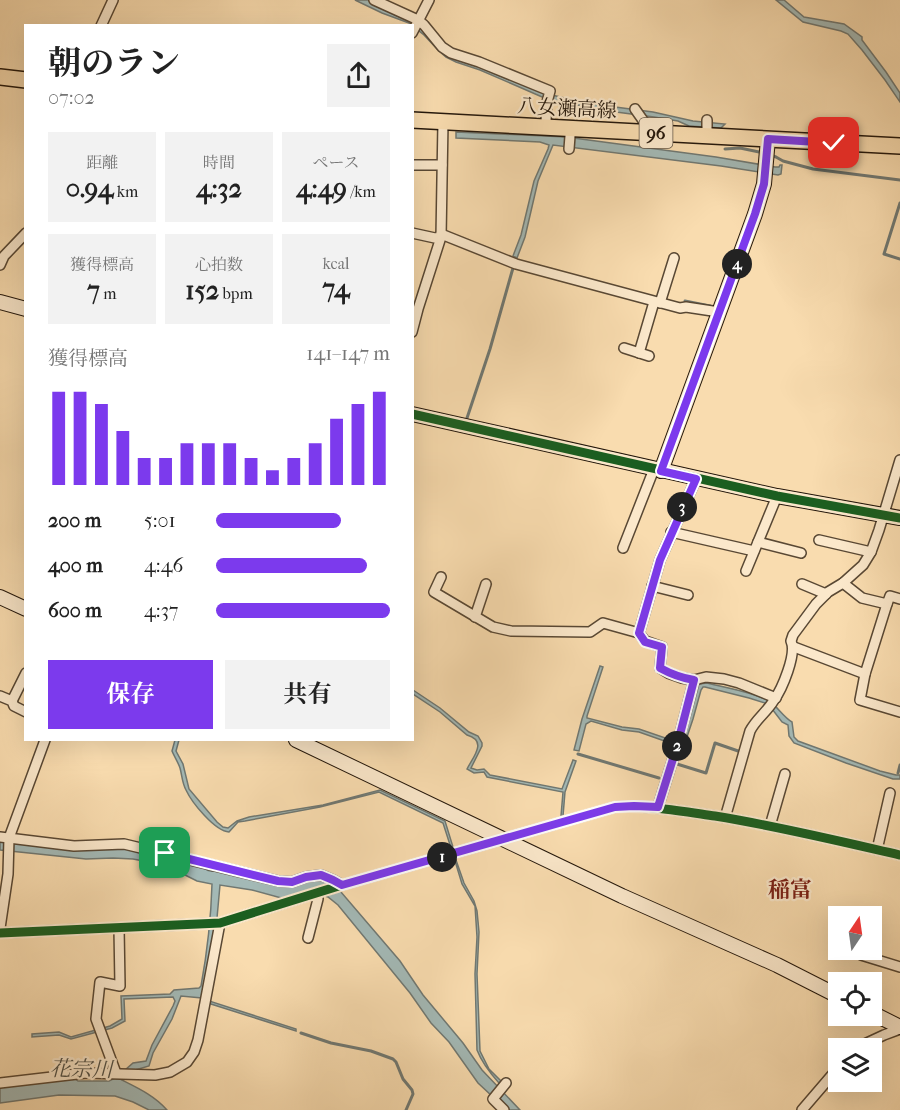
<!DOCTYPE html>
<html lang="ja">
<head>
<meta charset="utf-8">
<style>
  :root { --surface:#fff; --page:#f2f2f2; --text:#222; --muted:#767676; --accent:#7c3aed }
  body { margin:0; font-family:"IM FELL French Canon","Noto Serif JP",serif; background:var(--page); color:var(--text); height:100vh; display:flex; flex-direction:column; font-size:22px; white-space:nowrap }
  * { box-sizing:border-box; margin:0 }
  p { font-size:20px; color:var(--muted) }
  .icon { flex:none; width:33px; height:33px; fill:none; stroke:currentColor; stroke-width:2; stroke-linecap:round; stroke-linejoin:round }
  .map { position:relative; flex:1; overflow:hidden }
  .sheet { position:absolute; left:24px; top:24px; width:390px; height:717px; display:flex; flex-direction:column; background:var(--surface); border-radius:0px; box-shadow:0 6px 24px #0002 }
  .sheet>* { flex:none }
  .needle { width:39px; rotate:13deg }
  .tools { position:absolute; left:828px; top:906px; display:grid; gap:12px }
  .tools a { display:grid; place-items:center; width:54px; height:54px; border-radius:0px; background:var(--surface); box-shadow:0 6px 24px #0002; font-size:30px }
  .pin { position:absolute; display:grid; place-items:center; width:51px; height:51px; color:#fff; margin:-26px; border-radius:12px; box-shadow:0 3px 9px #0006 }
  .km { position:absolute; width:30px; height:30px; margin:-15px; border-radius:50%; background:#222; color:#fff; font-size:16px; line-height:30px; text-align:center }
  .round { display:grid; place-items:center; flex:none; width:63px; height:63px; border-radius:0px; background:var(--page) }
  .headline { display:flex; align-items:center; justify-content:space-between; height:102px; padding:0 24px }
  h1 { font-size:33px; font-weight:700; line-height:45px }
  .figures { display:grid; grid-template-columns:repeat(3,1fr); gap:9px; height:102px; padding:6px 24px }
  .figures div { display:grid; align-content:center; border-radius:0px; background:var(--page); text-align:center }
  .figures b { font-size:26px; font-weight:700 }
  .figures small { font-size:16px; font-weight:400 }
  .figures p { font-size:16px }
  .chart { height:168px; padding:12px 24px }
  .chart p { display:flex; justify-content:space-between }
  .chart svg { width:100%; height:108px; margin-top:6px; stroke:var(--accent); stroke-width:6 }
  .button { display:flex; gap:12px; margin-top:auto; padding:12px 24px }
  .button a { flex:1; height:69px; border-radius:0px; background:var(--accent); color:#fff; font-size:24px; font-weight:700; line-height:69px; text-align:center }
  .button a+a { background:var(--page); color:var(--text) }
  ul { padding:0 24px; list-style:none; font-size:20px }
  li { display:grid; grid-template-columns:96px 72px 1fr; align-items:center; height:45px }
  li i { height:15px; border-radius:8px; background:var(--accent) }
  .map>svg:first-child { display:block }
  .water { fill:#a3b9b6; stroke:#707872; stroke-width:1.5 }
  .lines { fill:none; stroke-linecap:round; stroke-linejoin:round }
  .stream { stroke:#707872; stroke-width:3 }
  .street-casing { stroke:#594834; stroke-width:12 }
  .secondary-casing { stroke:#24170b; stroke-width:16 }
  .primary-casing { stroke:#24170b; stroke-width:18 }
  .street { stroke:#fbe8cb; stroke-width:9 }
  .secondary { stroke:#fbe8cb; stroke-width:14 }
  .primary { stroke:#f9dcaf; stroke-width:15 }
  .cycleway-casing { stroke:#fbe8cb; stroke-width:13 }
  .cycleway { stroke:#1b5e20; stroke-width:9 }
  .route-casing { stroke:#fff; stroke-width:12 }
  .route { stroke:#7c3aed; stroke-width:8 }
  .labels { text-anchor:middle; stroke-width:4.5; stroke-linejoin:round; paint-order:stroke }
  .shield { fill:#fbe8cb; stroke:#645645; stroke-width:1.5 }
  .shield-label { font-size:18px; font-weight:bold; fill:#24170b }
  .street-label { font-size:20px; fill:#24170b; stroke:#fbe8cb }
  .water-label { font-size:21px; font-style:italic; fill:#505047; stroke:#fbe8cb }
  .quarter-label { font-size:22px; font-weight:bold; fill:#7a1f14; stroke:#fbe8cb }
</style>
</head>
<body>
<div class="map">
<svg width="900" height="1110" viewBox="0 0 900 1110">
  <rect width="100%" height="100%" fill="#f9dcaf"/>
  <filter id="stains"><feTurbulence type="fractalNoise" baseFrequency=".00333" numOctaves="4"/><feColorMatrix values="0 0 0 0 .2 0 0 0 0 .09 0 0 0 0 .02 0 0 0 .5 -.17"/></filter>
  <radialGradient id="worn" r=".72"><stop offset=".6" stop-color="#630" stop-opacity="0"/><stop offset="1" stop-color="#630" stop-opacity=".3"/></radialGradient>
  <g class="water">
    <polygon points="355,0 369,0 413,20 450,55 552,95 585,103 653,112 693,121 725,124 721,128 689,126 678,121 654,117 616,112 549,100 480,70 456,62 446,57 438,50 424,35 409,23 382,13"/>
    <polygon points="776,0 784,0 804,17 844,24 862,37 862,40 886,72 900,93 900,102 885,80 862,50 848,34 841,31 803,22"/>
    <polygon points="456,132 566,137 716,157 775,167 779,167 780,165 782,165 781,174 778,175 721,166 553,145 538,181 525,237 517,258 513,256 521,235 534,181 548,149 549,145 540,142 456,138"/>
    <path d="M600,666L603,667L587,716V718L622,727L639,729L674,741L682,739L690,717L699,684L707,683C726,688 749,691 767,700C777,705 782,716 792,722L794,737L798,741L880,771L896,775H900V779H893L846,763L794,743L789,736L788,725L782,722L769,705L766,706L765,703L749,698L705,687H703L701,690L693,719L684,746L673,744L639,732L622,730L591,721L586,724L579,751L574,750L582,719Z"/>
    <path d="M413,690L440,708L469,732L478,736L482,743V746L471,768L477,770L484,769L490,775L562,789L573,760L576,761L565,792L563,816H561L563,792L487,777L484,772L474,773L467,769C473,757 488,741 467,735L440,712L413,694Z"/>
    <path d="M175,740H179L176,751L183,764L189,789L217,822L223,827L228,828L237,821L249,817L323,805L380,790L445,821L453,847L451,848L443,823L379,792L320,807L245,821L238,822L229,832C215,831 192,803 186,790C182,783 182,775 180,768C178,762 174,756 172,751Z"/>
    <path d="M0,841L124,848L204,868C208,872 215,872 220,870L294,884L319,880L329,883L341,892L400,961L423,995L463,1043L482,1070L520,1110H507L478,1083L449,1042L431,1023L410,993L338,905L328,897L322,895L285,899L252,890L220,885L217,918L205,987L209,1001L296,1029V1031L211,1004L202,998L181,996L172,1019L153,1053L149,1066L132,1071L122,1080C138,1088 155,1096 167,1110H149L133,1102L115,1096L59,1095L0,1103V1087L74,1078L78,1081H109L117,1077L133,1063L146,1061L152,1045L173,1006L175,1001L173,997L124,999L125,1021L112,1028L71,1039L59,1035L32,1037V1034L59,1032L71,1037L110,1026L122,1019L121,996L170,994L174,990L199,988L201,986C207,953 211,919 212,884L197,881L175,870L154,863L133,859L113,858L86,859L0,850Z"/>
    <path d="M456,860L464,883L474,901L477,911L479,932L477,974L480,1051L489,1069L501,1081L499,1083C490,1073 482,1063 477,1050L475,974L477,937L475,906L462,884L455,861Z"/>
  </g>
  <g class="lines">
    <g class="stream">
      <polyline points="725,149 740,148 764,153"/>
      <polyline points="770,155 776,157 783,161 813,169 900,180"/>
      <polyline points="900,203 884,254 900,259"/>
      <polyline points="685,301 710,306"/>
      <polyline points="466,421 490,349 513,268"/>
      <polyline points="578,754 659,778"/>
      <polyline points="675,766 677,764 706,773 715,743 741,752"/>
      <polyline points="898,773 900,765"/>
      <polyline points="301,1033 331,1043 371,1051 393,1059 396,1062 403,1079 412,1090 413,1094 406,1110"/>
    </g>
    <g class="street-casing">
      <g id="street">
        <polyline points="374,0 418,20 424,25 442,47 451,53 479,62 550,91 547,102 546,121"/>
        <polyline points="101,26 113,0"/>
        <polyline points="412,33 429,0"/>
        <polyline points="635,109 647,126"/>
        <polyline points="707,129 707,120"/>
        <polyline points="569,149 570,136"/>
        <polyline points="412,165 442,165"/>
        <polyline points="412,233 435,238 441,237 443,122"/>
        <polyline points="441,234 516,264 680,308 686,307 719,312"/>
        <polyline points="0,265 4,256 26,233"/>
        <polyline points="660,303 674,258"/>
        <polyline points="412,332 418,309 441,237"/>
        <polyline points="624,348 649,356"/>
        <polyline points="639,353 654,302"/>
        <polyline points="671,532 754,551"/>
        <polyline points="819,540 871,552"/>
        <polyline points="758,542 801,553"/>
        <polyline points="623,548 654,469"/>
        <polyline points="746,571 777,496"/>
        <polyline points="441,577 434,592 493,627 511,631 590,632 603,623 639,633 645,641 662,647 660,668 668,673 682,678 694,680 706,677 724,679 739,683 776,698"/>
        <polyline points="843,583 862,598 887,604 890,596 900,599"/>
        <polyline points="802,584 826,594"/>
        <polyline points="652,586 688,595"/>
        <polyline points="475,617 486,584"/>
        <polyline points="639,633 660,560 696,479"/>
        <polyline points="794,647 865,674 860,700 900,712"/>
        <polyline points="865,674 887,604"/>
        <polyline points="0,696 12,701 14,706 26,712"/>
        <polyline points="12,701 26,673"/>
        <polyline points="658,807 677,746 694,680"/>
        <path d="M725,818L750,731C756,719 767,712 774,700C782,689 797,654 791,641L793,635L816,604L828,592L843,583L863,565L871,552L879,530L900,460"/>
        <polyline points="770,826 785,774"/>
        <polyline points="0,837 74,846 124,844 278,881 292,882 306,877 321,875 333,880 342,885"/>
        <polyline points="877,850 890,793"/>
        <polyline points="0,928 8,874 9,838 45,740"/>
        <path d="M0,933L220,923L342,885L615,807C649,805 681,811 715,816C777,826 839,841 900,855"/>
        <polyline points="308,938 318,899 312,895"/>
        <polyline points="861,955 900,967"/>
        <polyline points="856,1048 884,1035 900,1029"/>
        <polyline points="116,1073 96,1019 100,982 120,986 119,928"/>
        <polyline points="0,1083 86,1073 155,1075 170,1072 187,1062 194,1052 198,1040 220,923"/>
        <polyline points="504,1110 493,1099 506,1083"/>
        <polyline points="802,1110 838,1068"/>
      </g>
    </g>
    <g class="secondary-casing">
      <g id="secondary">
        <polyline points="0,302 26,309"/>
        <polyline points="412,414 777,496 900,518"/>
        <polyline points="661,471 755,214 764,184 768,139"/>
        <polyline points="0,597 26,609"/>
        <polyline points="296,740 622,896 777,965 838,996"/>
        <polyline points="872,1013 900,1027"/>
      </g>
    </g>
    <g class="primary-casing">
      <g id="primary">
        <polyline points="0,77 26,80"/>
        <polyline points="412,120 900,146"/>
      </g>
    </g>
    <use href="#street" class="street"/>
    <use href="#secondary" class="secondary"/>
    <use href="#primary" class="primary"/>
    <g class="cycleway-casing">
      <g id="cycleway">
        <polyline points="412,414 777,496 900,518"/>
        <path d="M0,933L220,923L342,885L615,807C649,805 681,811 715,816C777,826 839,841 900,855"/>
      </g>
    </g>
    <use href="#cycleway" class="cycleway"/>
  </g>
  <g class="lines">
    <g class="route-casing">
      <path id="route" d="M165,853L278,881L292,882L306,877L321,875L333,880L342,885L615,807L634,806L658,807L677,746L694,680C681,678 671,674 660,668L662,647L645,642L639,633L660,560L696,479L661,471L755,214L764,184L768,139L834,143"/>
    </g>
    <use href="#route" class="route"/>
  </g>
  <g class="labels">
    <rect class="shield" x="639.5" y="118" width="33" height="30" rx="4.5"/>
    <g class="shield-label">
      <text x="656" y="139">96</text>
    </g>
    <g class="street-label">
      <text transform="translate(567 108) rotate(3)" y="7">八女瀬高線</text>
    </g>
    <g class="water-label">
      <text transform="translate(81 1069) rotate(1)" y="7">花宗川</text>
    </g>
    <g class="quarter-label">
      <text x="790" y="897">稲富</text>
    </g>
  </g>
  <rect width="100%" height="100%" filter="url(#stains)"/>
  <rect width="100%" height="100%" fill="url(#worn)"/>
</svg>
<div class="tools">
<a><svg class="needle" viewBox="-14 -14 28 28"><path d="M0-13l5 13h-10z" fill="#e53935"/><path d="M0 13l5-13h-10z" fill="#767676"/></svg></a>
<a><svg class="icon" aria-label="locate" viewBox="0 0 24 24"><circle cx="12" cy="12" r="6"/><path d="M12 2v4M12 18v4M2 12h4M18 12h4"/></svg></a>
<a><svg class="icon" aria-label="layers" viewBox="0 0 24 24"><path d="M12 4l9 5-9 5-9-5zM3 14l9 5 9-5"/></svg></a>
</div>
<div class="pin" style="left:165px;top:853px;background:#1e9e55"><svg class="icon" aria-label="arrive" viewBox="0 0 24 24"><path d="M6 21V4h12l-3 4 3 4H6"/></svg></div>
<div class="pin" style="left:834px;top:143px;background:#d93025"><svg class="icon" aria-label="check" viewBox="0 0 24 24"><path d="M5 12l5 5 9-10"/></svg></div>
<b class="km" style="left:442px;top:857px">1</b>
<b class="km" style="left:677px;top:746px">2</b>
<b class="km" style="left:682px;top:507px">3</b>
<b class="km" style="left:737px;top:264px">4</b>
<section class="sheet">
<div class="headline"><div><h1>朝のラン</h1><p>07:02</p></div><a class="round"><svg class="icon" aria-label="share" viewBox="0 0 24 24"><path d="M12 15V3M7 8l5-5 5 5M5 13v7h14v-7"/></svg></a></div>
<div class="figures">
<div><p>距離</p><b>0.94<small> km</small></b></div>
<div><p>時間</p><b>4:32</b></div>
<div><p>ペース</p><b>4:49<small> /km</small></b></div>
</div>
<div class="figures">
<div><p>獲得標高</p><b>7<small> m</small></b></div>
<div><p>心拍数</p><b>152<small> bpm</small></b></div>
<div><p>kcal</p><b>74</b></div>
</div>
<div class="chart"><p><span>獲得標高</span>141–147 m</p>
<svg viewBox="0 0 160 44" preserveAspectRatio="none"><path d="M5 44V6M15 44V6M25 44V11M35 44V22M45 44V33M55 44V33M65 44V27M75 44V27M85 44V27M95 44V33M105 44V38M115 44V33M125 44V27M135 44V17M145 44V11M155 44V6"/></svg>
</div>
<ul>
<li><b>200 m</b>5:01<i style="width:72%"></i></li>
<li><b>400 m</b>4:46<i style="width:87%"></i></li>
<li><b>600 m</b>4:37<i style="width:100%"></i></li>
</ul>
<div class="button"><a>保存</a><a>共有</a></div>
</section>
</div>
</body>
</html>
